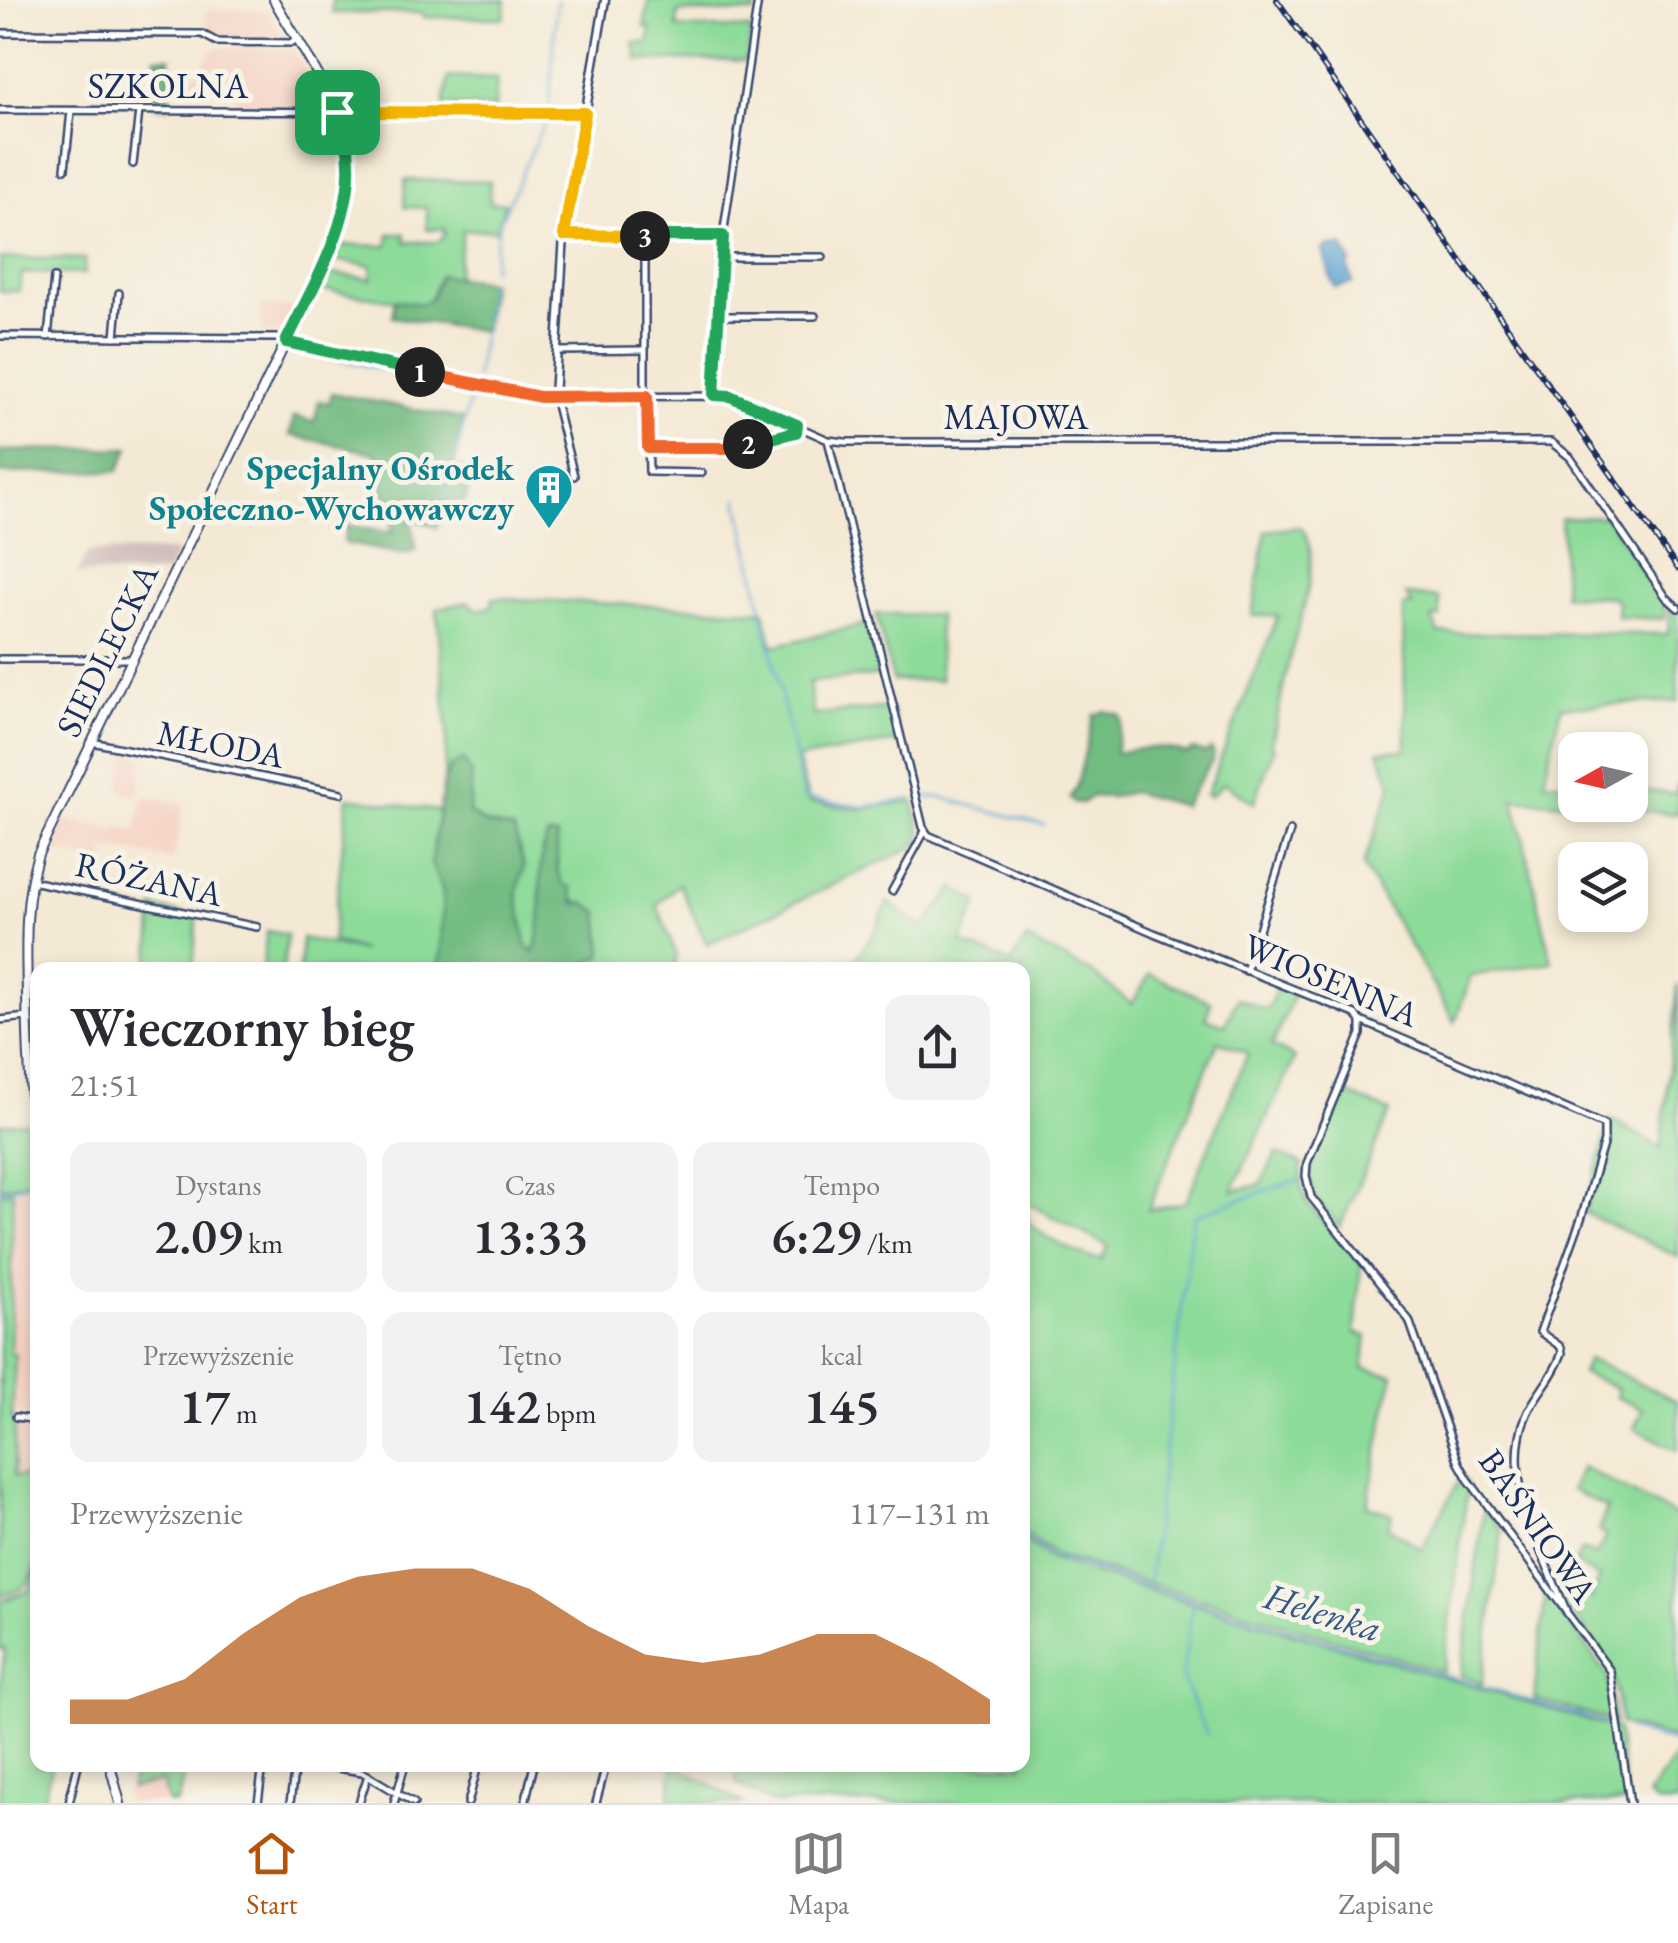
<!DOCTYPE html>
<html lang="pl">
<head>
<meta charset="utf-8">
<style>
  :root { --surface:#fff; --page:#f2f2f3; --text:#2b2b33; --muted:#7c7c81; --line:#e1e1e2; --accent:#b45309 }
  body { margin:0; font-family:"EB Garamond",serif; background:var(--page); color:var(--text); height:100vh; display:flex; flex-direction:column; font-size:38px; white-space:nowrap }
  * { box-sizing:border-box; margin:0 }
  p { font-size:32px; color:var(--muted) }
  .icon { flex:none; width:55px; height:55px; fill:none; stroke:currentColor; stroke-width:2; stroke-linecap:round; stroke-linejoin:round }
  .map { position:relative; flex:1; overflow:hidden }
  .side { position:absolute; left:30px; top:962px; width:1000px; height:810px; display:flex; flex-direction:column; background:var(--surface); border-radius:20px; box-shadow:0 5px 15px #0003 }
  .side>* { flex:none }
  .needle { width:65px; rotate:262deg }
  .controls { position:absolute; left:1558px; top:732px; display:grid; gap:20px }
  .controls a { display:grid; place-items:center; width:90px; height:90px; border-radius:20px; background:var(--surface); box-shadow:0 5px 15px #0003; font-size:50px }
  .pin { position:absolute; display:grid; place-items:center; width:85px; height:85px; color:#fff; margin:-42px; border-radius:20px; box-shadow:0 5px 15px #0006 }
  .km { position:absolute; width:50px; height:50px; margin:-25px; border-radius:50%; background:#222; color:#fff; font-size:28px; line-height:50px; text-align:center }
  .round { display:grid; place-items:center; flex:none; width:105px; height:105px; border-radius:20px; background:var(--page) }
  .summary { display:flex; align-items:center; justify-content:space-between; height:170px; padding:0 40px }
  h1 { font-size:55px; font-weight:600; line-height:75px }
  .metrics { display:grid; grid-template-columns:repeat(3,1fr); gap:15px; height:170px; padding:10px 40px }
  .metrics div { display:grid; align-content:center; border-radius:20px; background:var(--page); text-align:center }
  .metrics b { font-size:50px; font-weight:600 }
  .metrics small { font-size:28px; font-weight:400 }
  .metrics p { font-size:28px }
  .chart { height:280px; padding:20px 40px }
  .chart p { display:flex; justify-content:space-between }
  .chart svg { width:100%; height:180px; margin-top:10px; fill:var(--accent); opacity:.7 }
  .dock { display:flex; justify-content:space-around; align-items:center; height:140px; border-top:2px solid var(--line); background:var(--surface); font-size:28px; color:var(--muted) }
  .dock a { display:grid; justify-items:center; gap:5px }
  .dock .on { color:var(--accent) }
  .map>svg:first-child { display:block }
  .built { fill:#f6d2c4 }
  .industrial { fill:#d1bfbe }
  .green { fill:#8ddb99; stroke:#54857c; stroke-width:2.5; fill-rule:evenodd }
  .forest { fill:#72bb81; stroke:#467570; stroke-width:2.5 }
  .water { fill:#5da4d3; stroke:#3c6a98; stroke-width:2.5 }
  .lines { fill:none; stroke-linecap:round; stroke-linejoin:round }
  .stream { stroke:#5da4d3; stroke-width:2.5 }
  .minor-casing { stroke:#3c4b70; stroke-width:10 }
  .tertiary-casing { stroke:#3c4b70; stroke-width:11 }
  .secondary-casing { stroke:#3c4b70; stroke-width:12 }
  .minor { stroke:#fff; stroke-width:5 }
  .tertiary { stroke:#fff; stroke-width:6 }
  .secondary { stroke:#fff; stroke-width:8 }
  .rail-casing { stroke:#1b2f5e; stroke-width:6 }
  .rail { stroke:#f7f3e8; stroke-width:2.5; stroke-dasharray:8; stroke-linecap:butt }
  .split-1-casing { stroke:#fff; stroke-width:20 }
  .split-2-casing { stroke:#fff; stroke-width:20 }
  .split-3-casing { stroke:#fff; stroke-width:20 }
  .split-4-casing { stroke:#fff; stroke-width:20 }
  .split-1 { stroke:#22a559; stroke-width:12 }
  .split-2 { stroke:#f0652b; stroke-width:12 }
  .split-3 { stroke:#22a559; stroke-width:12 }
  .split-4 { stroke:#f5b400; stroke-width:12 }
  .labels { text-anchor:middle; stroke-width:10; stroke-linejoin:round; paint-order:stroke }
  .street-label { font-size:35px; fill:#1b2f5e; stroke:#f7f3e8 }
  .culture-label { font-size:35px; font-weight:bold; fill:#0d838f; stroke:#f7f3e8; text-anchor:end }
  .water-label { font-size:38px; font-style:italic; fill:#325887; stroke:#f7f3e8 }
</style>
</head>
<body>
<div class="map">
<svg width="1678" height="1803" viewBox="0 0 1678 1803">
  <rect width="100%" height="100%" fill="#f7f3e8"/>
  <filter id="ink" filterUnits="userSpaceOnUse"><feTurbulence type="fractalNoise" baseFrequency=".01" numOctaves="2"/><feDisplacementMap in="SourceGraphic" scale="20" xChannelSelector="R" yChannelSelector="G"/><feConvolveMatrix kernelMatrix="1 2 1 2 8 2 1 2 1" color-interpolation-filters="sRGB"/></filter>
  <filter id="wash" filterUnits="userSpaceOnUse"><feTurbulence type="fractalNoise" baseFrequency=".0048" numOctaves="4" result="noise"/><feDisplacementMap in="SourceGraphic" scale="40" xChannelSelector="R" yChannelSelector="G"/><feGaussianBlur stdDeviation="2.25" result="paint"/><feColorMatrix in="noise" values="0 0 0 0 0 0 0 0 0 0 0 0 0 0 0 0 0 1.4 0 .05"/><feComposite in="paint" operator="in"/></filter>
  <g filter="url(#wash)">
    <rect width="100%" height="100%" fill="#f4e9d4"/>
    <g class="built">
      <polygon points="206,10 268,10 286,40 221,41 206,29"/>
      <polygon points="215,48 293,48 327,106 234,105 234,82 190,82"/>
      <polygon points="261,306 295,307 283,332 274,334 262,334"/>
      <polygon points="125,753 144,757 139,795 120,791"/>
      <polygon points="144,796 184,804 174,860 107,847 103,862 48,850 63,819 115,830 117,827 136,831"/>
      <polygon points="30,1187 38,1268 37,1417 13,1414 15,1354 10,1354 13,1191"/>
      <polygon points="15,1420 37,1423 37,1478 14,1477"/>
      <polygon points="163,1781 168,1803 127,1803 124,1791"/>
    </g>
    <polygon class="industrial" points="177,551 167,573 77,574 88,552"/>
    <g class="green">
      <polygon points="332,0 506,0 504,18 423,17 422,13 332,13"/>
      <polygon points="649,0 756,0 754,13 678,12 677,28 751,29 747,61 637,60 634,43 648,43 651,28 644,27"/>
      <polygon points="449,77 497,79 495,108 444,106"/>
      <polygon points="405,180 490,181 490,203 506,203 496,230 463,230 456,278 440,276 431,298 422,305 319,289 327,273 371,279 372,266 333,260 340,245 388,246 389,234 405,234 406,242 438,242 444,236 445,229 427,229 427,208 404,207"/>
      <polygon points="0,258 85,259 84,274 22,273 19,291 0,291"/>
      <polygon points="1606,516 1665,603 1663,619 1617,617 1618,602 1613,597 1564,595 1561,518"/>
      <path d="M1301,527C1325,556 1299,620 1291,653C1283,683 1279,714 1271,744L1274,749L1254,803L1223,783L1211,796L1206,795L1278,616H1252L1266,531Z"/>
      <polygon points="1406,595 1439,598 1440,617 1432,618 1438,633 1668,634 1670,605 1678,611 1678,701 1561,707 1544,781 1575,784 1575,804 1514,799 1552,962 1471,976 1455,1022 1363,866 1392,785 1379,751 1406,750 1403,606 1412,605"/>
      <path d="M493,598L764,611L773,646L871,623L883,675L809,682L813,715L891,707L900,741L797,759L809,802L863,809L913,800L921,832L918,845L707,944L679,884L657,905L677,956L674,970H580L603,954L599,912C557,897 556,878 557,837L542,849L541,932L535,952L526,945L517,892L524,867L514,830L486,824L469,813L472,774L451,766L444,781L447,729L437,609L468,602L478,610L491,607Z"/>
      <polygon points="876,614 938,615 940,680 893,681"/>
      <polygon points="1678,782 1678,814 1584,805 1630,805 1630,789 1675,794"/>
      <polygon points="348,797 439,811 431,863 443,892 441,956 437,970 299,970 302,938 363,951 332,941"/>
      <path d="M954,888L978,902L961,943L1012,963L1026,939L1092,973L1132,1004L1150,974L1211,1002L1206,1018L1225,1025L1237,998L1267,1010L1278,986L1294,994L1272,1046L1295,1058L1232,1191L1260,1185L1277,1153L1302,1164L1301,1186L1308,1204L1361,1264L1355,1333L1367,1336L1363,1368L1393,1375L1367,1506L1392,1514L1388,1527L1421,1549L1462,1476L1468,1485L1443,1672L1055,1555L1023,1531V1208C1025,1213 1027,1219 1030,1223C1039,1235 1088,1261 1102,1259L1108,1246L1023,1201L1022,970H847L874,933L888,902L923,928ZM1218,1041L1248,1053L1186,1202L1148,1210Z"/>
      <polygon points="154,908 197,917 193,970 149,970"/>
      <polygon points="267,931 287,935 283,970 262,970"/>
      <polygon points="1678,984 1678,1257 1585,1213 1610,1119 1661,1148"/>
      <polygon points="1342,1091 1390,1112 1340,1227 1314,1197 1309,1171"/>
      <polygon points="26,1122 31,1181 0,1188 0,1124"/>
      <path d="M13,1191L10,1353L15,1354L12,1419L15,1420L14,1476L37,1478C38,1504 45,1571 23,1587C17,1592 7,1593 0,1595V1193Z"/>
      <polygon points="1588,1359 1678,1401 1678,1451 1634,1428 1643,1409 1616,1397 1618,1389 1582,1373"/>
      <polygon points="1582,1467 1678,1517 1678,1740 1621,1724 1612,1668 1569,1609 1555,1579 1592,1599 1599,1578 1575,1563 1581,1550 1596,1555 1606,1536 1599,1531 1607,1508 1571,1490"/>
      <polygon points="1484,1507 1502,1531 1482,1684 1461,1676"/>
      <polygon points="1023,1538 1050,1559 1085,1571 1617,1729 1627,1803 772,1803 736,1783 738,1765 1022,1765"/>
      <polygon points="37,1568 38,1765 52,1765 42,1803 0,1803 0,1687 5,1649 0,1649 0,1601 29,1591"/>
      <polygon points="1546,1589 1607,1675 1615,1722 1534,1699"/>
      <polygon points="1678,1753 1678,1803 1657,1803 1648,1795"/>
      <polygon points="159,1765 187,1765 177,1803 168,1803 162,1781 130,1789 134,1772"/>
      <polygon points="673,1765 675,1765 743,1803 669,1803"/>
    </g>
    <g class="forest">
      <polygon points="156,57 170,57 169,107 155,106"/>
      <polygon points="440,275 491,282 484,331 392,317 395,300 422,304 431,298"/>
      <polygon points="332,393 463,419 454,468 477,470 464,502 445,501 437,527 411,518 416,551 401,554 344,543 346,525 392,533 391,499 385,497 375,453 290,435 294,416 314,422 319,401 329,403"/>
      <polygon points="129,448 118,471 0,473 0,451"/>
      <path d="M1106,711L1120,715L1122,720L1115,751L1118,753C1136,747 1169,745 1185,754L1194,750L1206,753L1211,749L1214,754L1212,761L1183,806L1132,792L1111,797L1092,796L1082,803H1074L1070,798L1077,785L1094,715Z"/>
      <path d="M463,760L472,774L469,813L486,824L514,830L524,867L517,892L526,945L534,952C548,915 533,873 547,836H557V867L562,884L571,887L575,904L584,902L599,912L603,954L580,970H437L441,956L443,892L431,863L444,781L451,766Z"/>
    </g>
    <polygon class="water" points="1343,246 1351,262 1348,268 1353,283 1335,287 1332,283 1323,250 1325,247"/>
    <g class="lines">
      <g class="stream">
        <polyline points="549,109 557,0"/>
        <polyline points="492,269 499,224 547,117"/>
        <polyline points="302,352 473,389 435,529"/>
        <polyline points="476,378 490,281"/>
        <polyline points="738,499 804,798 863,807 910,800"/>
        <polyline points="922,798 939,797 1044,825"/>
        <polyline points="0,1190 31,1184"/>
        <polyline points="1022,1535 1053,1557 1225,1611 1614,1726"/>
        <polyline points="1148,1587 1193,1216 1300,1179"/>
        <polyline points="1193,1602 1182,1678 1207,1735"/>
        <polyline points="1628,1729 1678,1744"/>
      </g>
    </g>
  </g>
  <g filter="url(#ink)">
    <g class="lines">
      <g class="minor-casing">
        <g id="minor">
          <polyline points="0,33 202,34 217,42 291,43 297,39"/>
          <polyline points="0,110 585,113"/>
          <polyline points="133,164 139,111"/>
          <polyline points="65,169 71,111"/>
          <polyline points="564,235 723,236"/>
          <polyline points="722,257 823,257"/>
          <polyline points="719,316 815,316"/>
          <polyline points="0,336 277,338 286,342"/>
          <polyline points="48,337 54,278"/>
          <polyline points="115,337 119,293"/>
          <polyline points="557,351 644,350"/>
          <polyline points="714,395 723,236 758,0"/>
          <polyline points="645,396 645,236"/>
          <polyline points="647,396 649,472 702,473"/>
          <path d="M828,440L923,827L928,835L1154,933L1355,1014L1361,1021L1604,1125V1141L1582,1216L1540,1332L1561,1347L1562,1353C1553,1379 1537,1392 1527,1414C1499,1476 1543,1554 1566,1610"/>
          <polyline points="648,448 727,448 788,436 796,432 797,425"/>
          <polyline points="574,476 554,397 730,396 828,440 845,442 1551,442 1570,457 1666,597 1678,608"/>
          <polyline points="0,659 132,659"/>
          <polyline points="92,742 341,793"/>
          <polyline points="31,881 257,927"/>
          <polyline points="892,891 925,831"/>
          <polyline points="1246,971 1290,831"/>
          <polyline points="0,1020 27,1017"/>
          <polyline points="1361,1021 1361,1034 1307,1163 1306,1176 1311,1197 1409,1320 1459,1463 1468,1479 1610,1671 1630,1803"/>
          <polyline points="16,1417 38,1420"/>
          <polyline points="319,1765 362,1772 414,1803"/>
          <polyline points="69,1803 78,1765"/>
          <polyline points="258,1803 263,1765"/>
          <polyline points="290,1803 295,1765"/>
          <polyline points="359,1803 368,1775"/>
          <polyline points="394,1803 405,1765"/>
          <polyline points="468,1803 478,1765"/>
          <polyline points="525,1803 534,1765"/>
          <polyline points="596,1803 606,1765"/>
        </g>
      </g>
      <g class="tertiary-casing">
        <polyline id="tertiary" points="286,342 554,397 564,235 605,0"/>
      </g>
      <g class="secondary-casing">
        <g id="secondary">
          <path d="M38,1188C32,1123 28,1058 27,993C26,947 24,899 38,854L328,255C375,144 328,94 274,0"/>
          <polyline points="110,1765 120,1803"/>
        </g>
      </g>
      <use href="#minor" class="minor"/>
      <use href="#tertiary" class="tertiary"/>
      <use href="#secondary" class="secondary"/>
      <g class="rail-casing">
        <polyline id="rail" points="1277,0 1678,569"/>
      </g>
      <use href="#rail" class="rail"/>
    </g>
  </g>
  <g class="lines" filter="url(#ink)">
    <g class="split-1-casing">
      <path id="split-1" d="M337,112C374,190 319,273 286,342L420,372"/>
    </g>
    <g class="split-2-casing">
      <polyline id="split-2" points="420,372 540,397 647,396 648,448 727,448 748,444"/>
    </g>
    <g class="split-3-casing">
      <polyline id="split-3" points="645,236 723,236 714,395 730,396 797,425 796,432 748,444"/>
    </g>
    <g class="split-4-casing">
      <polyline id="split-4" points="337,112 585,113 564,235 645,236"/>
    </g>
    <use href="#split-1" class="split-1"/>
    <use href="#split-2" class="split-2"/>
    <use href="#split-3" class="split-3"/>
    <use href="#split-4" class="split-4"/>
  </g>
  <defs>
    <g id="building-pin" transform="scale(2.5)"><path d="M0 17L-7.5 6A9.5 9.5 0 1 1 7.5 6Z" fill="#0f9aa8" stroke="#f7f3e8"/><path d="M-4-6H4V6H1V3H-1V6H-4ZM-2.5-4.3h1.7v1.8h-1.7ZM.8-4.3h1.7v1.8H.8ZM-2.5-1h1.7V.8h-1.7ZM.8-1h1.7V.8H.8Z" fill="#fff"/></g>
  </defs>
  <g fill-rule="evenodd">
    <use href="#building-pin" x="549" y="488"/>
  </g>
  <g class="labels">
    <g class="street-label">
      <text x="168" y="98">SZKOLNA</text>
      <text x="1016" y="429">MAJOWA</text>
      <text transform="translate(107 650) rotate(-64)" y="12">SIEDLECKA</text>
      <text transform="translate(221 744) rotate(11)" y="12">MŁODA</text>
      <text transform="translate(149 879) rotate(12)" y="12">RÓŻANA</text>
      <text transform="translate(1331 980) rotate(23)" y="12">WIOSENNA</text>
      <text transform="translate(1538 1526) rotate(55)" y="12">BAŚNIOWA</text>
    </g>
    <g class="culture-label">
      <text x="514" y="480">Specjalny Ośrodek<tspan x="514" dy="40">Społeczno-Wychowawczy</tspan></text>
    </g>
    <g class="water-label">
      <text transform="translate(1323 1612) rotate(17)" y="13">Helenka</text>
    </g>
  </g>
</svg>
<div class="controls">
<a><svg class="needle" viewBox="-14 -14 28 28"><path d="M0-13l5 13h-10z" fill="#e53935"/><path d="M0 13l5-13h-10z" fill="#7c7c81"/></svg></a>
<a><svg class="icon" aria-label="layers" viewBox="0 0 24 24"><path d="M12 4l9 5-9 5-9-5zM3 14l9 5 9-5"/></svg></a>
</div>
<div class="pin" style="left:337px;top:112px;background:#1e9e55"><svg class="icon" aria-label="arrive" viewBox="0 0 24 24"><path d="M6 21V4h12l-3 4 3 4H6"/></svg></div>
<b class="km" style="left:420px;top:372px">1</b>
<b class="km" style="left:748px;top:444px">2</b>
<b class="km" style="left:645px;top:236px">3</b>
<section class="side">
<div class="summary"><div><h1>Wieczorny bieg</h1><p>21:51</p></div><a class="round"><svg class="icon" aria-label="share" viewBox="0 0 24 24"><path d="M12 15V3M7 8l5-5 5 5M5 13v7h14v-7"/></svg></a></div>
<div class="metrics">
<div><p>Dystans</p><b>2.09<small> km</small></b></div>
<div><p>Czas</p><b>13:33</b></div>
<div><p>Tempo</p><b>6:29<small> /km</small></b></div>
</div>
<div class="metrics">
<div><p>Przewyższenie</p><b>17<small> m</small></b></div>
<div><p>Tętno</p><b>142<small> bpm</small></b></div>
<div><p>kcal</p><b>145</b></div>
</div>
<div class="chart"><p><span>Przewyższenie</span>117–131 m</p>
<svg viewBox="0 0 160 44" preserveAspectRatio="none"><path d="M0 44V38L10 38L20 33L30 22L40 13L50 8L60 6L70 6L80 11L90 20L100 27L110 29L120 27L130 22L140 22L150 29L160 38V44z"/></svg>
</div>
</section>
</div>
<nav class="dock">
<a class="on"><svg class="icon" aria-label="home" viewBox="0 0 24 24"><path d="M3 11l9-7 9 7M6 9v11h12V9"/></svg>Start</a>
<a><svg class="icon" aria-label="map" viewBox="0 0 24 24"><path d="M3 6l6-2 6 2 6-2v14l-6 2-6-2-6 2zM9 4v14M15 6v14"/></svg>Mapa</a>
<a><svg class="icon" aria-label="saved" viewBox="0 0 24 24"><path d="M7 4h10v16l-5-4-5 4z"/></svg>Zapisane</a>
</nav>
</body>
</html>
